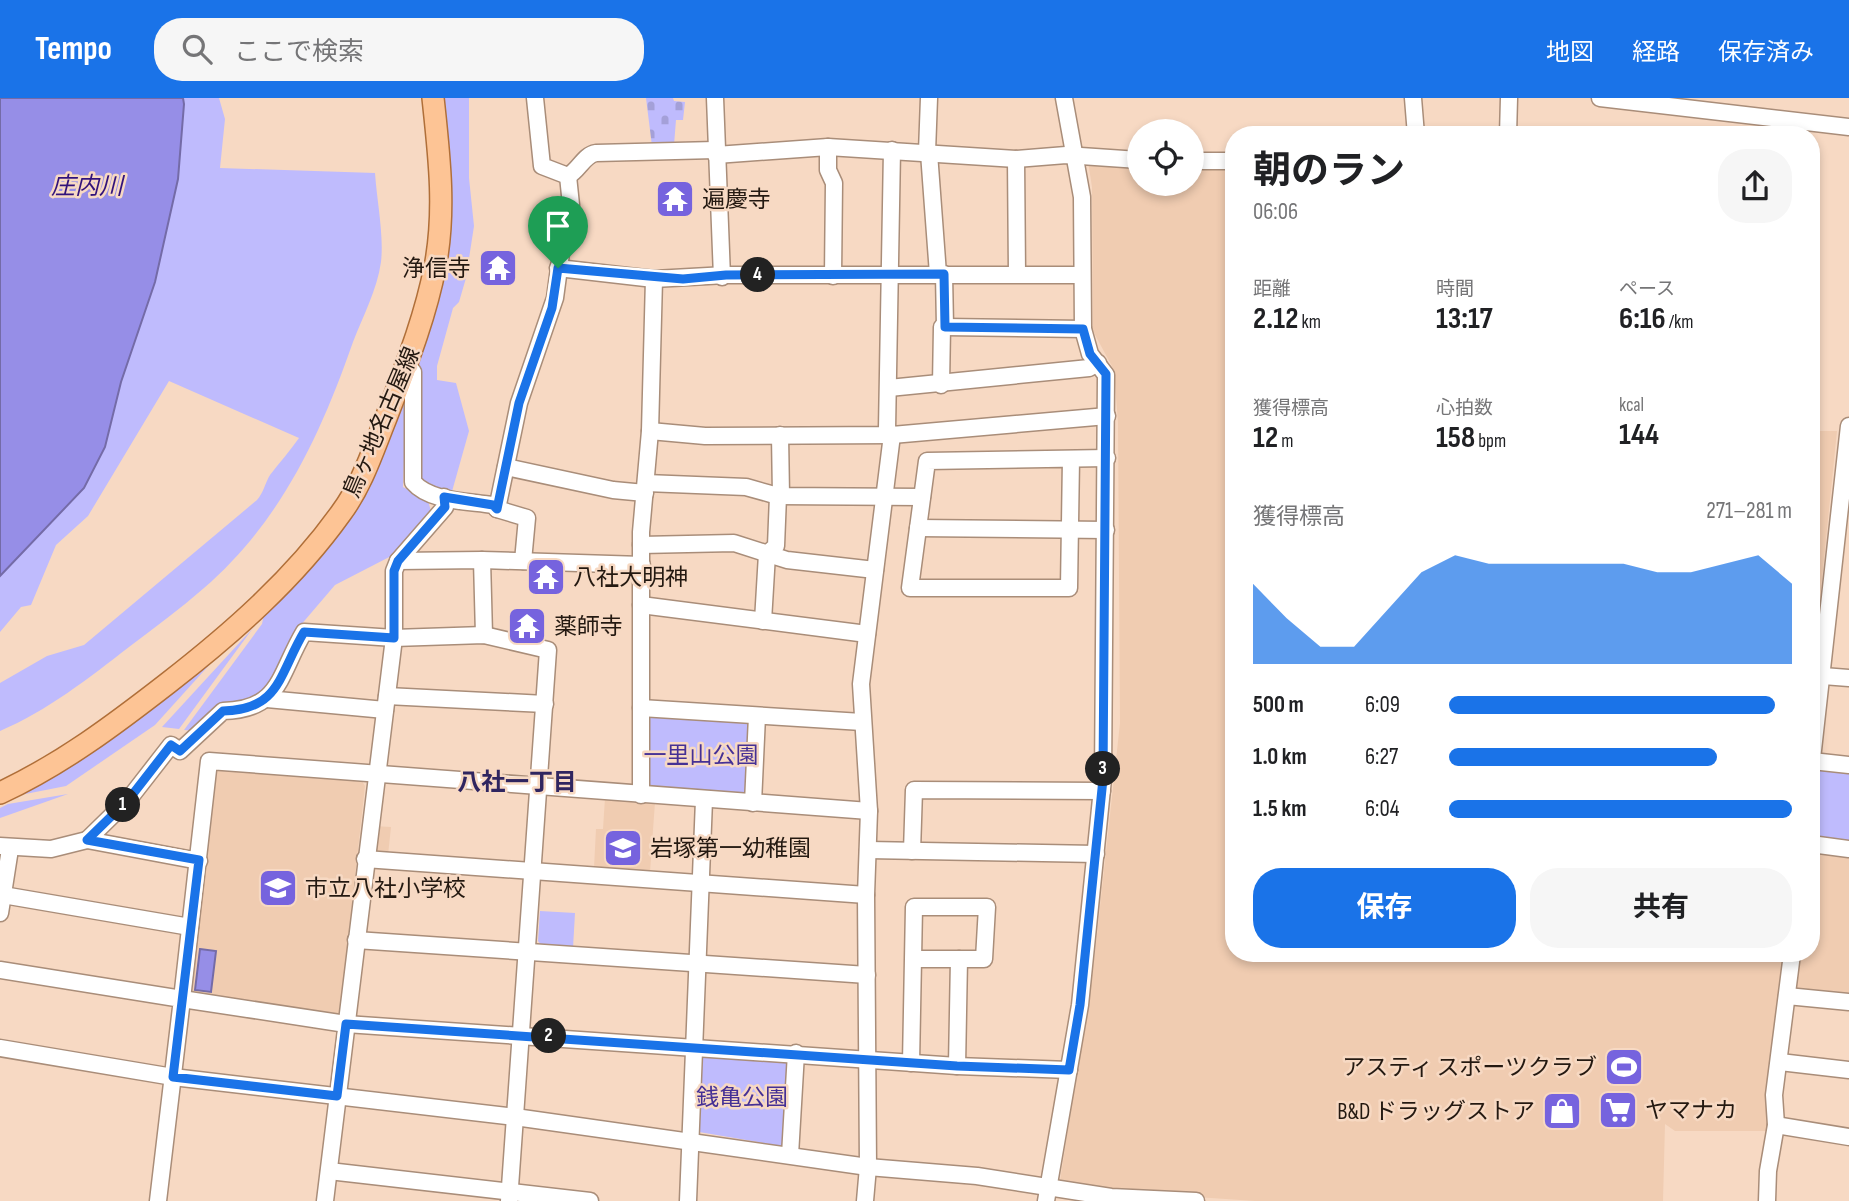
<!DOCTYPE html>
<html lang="ja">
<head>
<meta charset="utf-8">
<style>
  :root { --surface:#fff; --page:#f6f6f6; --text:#202124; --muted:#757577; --accent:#1a73e8 }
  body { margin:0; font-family:"Sofia Sans Condensed","Noto Sans JP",sans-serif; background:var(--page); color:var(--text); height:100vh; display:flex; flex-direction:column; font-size:26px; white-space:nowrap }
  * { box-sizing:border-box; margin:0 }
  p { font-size:23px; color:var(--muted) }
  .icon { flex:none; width:38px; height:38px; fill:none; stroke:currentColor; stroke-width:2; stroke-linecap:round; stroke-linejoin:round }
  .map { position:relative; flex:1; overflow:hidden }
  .sheet { position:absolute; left:1225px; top:28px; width:595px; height:836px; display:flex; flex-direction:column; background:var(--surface); border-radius:28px; box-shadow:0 4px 10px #0003 }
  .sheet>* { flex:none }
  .controls { position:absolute; left:1127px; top:21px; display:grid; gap:14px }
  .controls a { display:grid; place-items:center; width:77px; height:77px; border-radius:50%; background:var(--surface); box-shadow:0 4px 10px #0003; font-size:35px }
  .pin { position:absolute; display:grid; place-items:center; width:60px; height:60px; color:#fff; margin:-72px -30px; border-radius:50% 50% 50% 0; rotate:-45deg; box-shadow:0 0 7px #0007 }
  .pin .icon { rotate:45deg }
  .km { position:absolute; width:35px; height:35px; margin:-18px; border-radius:50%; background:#222; color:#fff; font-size:19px; line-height:35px; text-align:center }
  .round { display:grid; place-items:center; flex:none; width:74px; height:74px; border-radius:28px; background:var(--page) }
  .headline { display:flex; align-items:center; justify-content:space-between; height:119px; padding:0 28px }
  h1 { font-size:38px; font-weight:700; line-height:52px }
  .figures { display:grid; grid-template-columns:repeat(3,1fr); gap:10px; height:119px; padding:7px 28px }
  .figures div { display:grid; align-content:center }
  .figures b { font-size:30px; font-weight:700 }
  .figures small { font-size:19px; font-weight:400 }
  .figures p { font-size:19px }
  .chart { height:196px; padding:14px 28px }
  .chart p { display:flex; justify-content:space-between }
  .chart svg { width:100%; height:126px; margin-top:7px; fill:var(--accent); opacity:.7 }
  .action { display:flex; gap:14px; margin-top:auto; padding:14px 28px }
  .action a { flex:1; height:80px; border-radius:28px; background:var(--accent); color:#fff; font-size:28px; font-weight:700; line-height:80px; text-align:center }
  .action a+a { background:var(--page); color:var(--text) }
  ul { padding:0 28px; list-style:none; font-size:23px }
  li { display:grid; grid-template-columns:112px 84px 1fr; align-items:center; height:52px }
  li i { height:18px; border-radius:9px; background:var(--accent) }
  header { display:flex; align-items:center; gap:42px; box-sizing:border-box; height:98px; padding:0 35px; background:var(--accent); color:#fff }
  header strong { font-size:33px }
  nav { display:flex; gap:38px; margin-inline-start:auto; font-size:24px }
  .search { width:490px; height:63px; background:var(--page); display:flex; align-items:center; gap:18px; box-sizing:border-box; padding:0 24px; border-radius:28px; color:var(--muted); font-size:26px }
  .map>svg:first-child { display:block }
  .built { fill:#f0ccb1 }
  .green { fill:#bfbbfd }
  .cemetery { fill:url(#cemetery-stones) }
  .water { fill:#968ee7; stroke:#746ba7; stroke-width:2 }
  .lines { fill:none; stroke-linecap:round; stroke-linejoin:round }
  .minor-casing { stroke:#a98d79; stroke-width:19 }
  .major-casing { stroke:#b06f39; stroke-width:24 }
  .minor { stroke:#fff; stroke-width:16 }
  .major { stroke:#fdc495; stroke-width:21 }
  .route-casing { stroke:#fff; stroke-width:14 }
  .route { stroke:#1a73e8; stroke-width:9 }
  .labels { text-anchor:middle; stroke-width:5; stroke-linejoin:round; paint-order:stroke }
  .poi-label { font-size:23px; fill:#241911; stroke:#f7d9c3; text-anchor:start }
  .street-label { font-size:23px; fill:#241911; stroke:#f7d9c3 }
  .park-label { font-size:23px; fill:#453095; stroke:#f7d9c3 }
  .water-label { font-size:24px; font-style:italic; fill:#32137b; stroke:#f7d9c3 }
  .neighbourhood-label { font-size:24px; font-weight:bold; fill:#2f2560; stroke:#f7d9c3 }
</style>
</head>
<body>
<header>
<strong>Tempo</strong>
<div class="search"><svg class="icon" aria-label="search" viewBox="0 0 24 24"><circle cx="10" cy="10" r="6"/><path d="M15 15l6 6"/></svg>ここで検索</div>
<nav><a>地図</a><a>経路</a><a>保存済み</a></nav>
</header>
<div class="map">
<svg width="1849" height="1103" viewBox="0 0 1849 1103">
  <defs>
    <pattern id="cemetery-stones" width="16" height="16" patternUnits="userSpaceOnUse" patternTransform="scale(1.75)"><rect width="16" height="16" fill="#bfbbfd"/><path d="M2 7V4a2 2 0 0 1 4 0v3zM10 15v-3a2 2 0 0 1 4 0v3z" fill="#a4a0d8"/></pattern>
  </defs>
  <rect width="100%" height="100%" fill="#f7d9c3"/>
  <g class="built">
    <polygon points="1088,63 1139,64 1139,86 1192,86 1192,66 1234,67 1234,856 1785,856 1774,962 1765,994 1768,1033 1675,1033 1665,1026 1663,1103 1255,1103 1108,1093 1060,1083 1095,855 1120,625 1118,325 1114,272 1093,233 1092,89"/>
    <polygon points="1811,333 1837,333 1811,590"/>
    <polygon points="221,670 362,683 365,688 340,915 336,919 190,893 216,675"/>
    <polygon points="605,700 655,704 650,774 594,770 596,731 603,731"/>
    <polygon points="374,728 391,729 388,757 376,756 372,752"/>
    <polygon points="1814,754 1849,757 1849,898 1798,892 1793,887 1797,856 1811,856 1811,756"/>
  </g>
  <g class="green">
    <path d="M183,0H219L225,21L220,70L375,75C377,104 384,137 381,164C377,192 363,218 353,244C320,338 281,423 204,490C180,511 154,530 129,549C89,580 47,613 0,633V585L47,558L84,547L257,402C264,394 265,385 270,377C279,365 290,353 299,340L169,283L88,418L56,447L31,507L21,509L0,534V478L84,390L105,349L121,284L155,184L178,81Z"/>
    <polygon points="442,0 469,0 469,80 474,128 466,180 459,204 453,210 437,268 437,282 456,285 469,333 451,397 420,383 417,259"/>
    <polygon points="407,287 403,389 428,403 431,413 399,454 335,487 294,535 272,583 259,597 197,633 184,632 262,526 266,507 312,460"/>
    <polygon points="248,524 155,627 66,688 5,700"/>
    <polygon points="253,530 179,631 162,629"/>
    <polygon points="650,616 751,622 746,697 650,691 647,687"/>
    <polygon points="1824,670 1849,672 1849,744 1815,741 1811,736 1817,672"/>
    <polygon points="68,696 0,720 0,710 8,706"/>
    <polygon points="540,813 575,815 573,850 542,848 538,843"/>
    <polygon points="701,958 793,961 787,1049 699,1034"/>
  </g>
  <polygon class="cemetery" points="646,0 673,0 674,3 685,4 683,22 676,22 674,47 652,48"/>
  <g class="water">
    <polygon points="0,0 183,0 184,6 178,81 155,184 121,284 105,349 84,390 0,478"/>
    <polygon points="200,851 216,853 211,894 195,892"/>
  </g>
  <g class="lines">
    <g class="minor-casing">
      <g id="minor">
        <polyline points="715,0 722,179"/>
        <polyline points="1413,0 1416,37"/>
        <polyline points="1600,0 1849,29"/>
        <polyline points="1508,37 1509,0"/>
        <polyline points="828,49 828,72 834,85 833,178"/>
        <polyline points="927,54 929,0"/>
        <polyline points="929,55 938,176"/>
        <polyline points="716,57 828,49 1016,61 1066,57 1139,62"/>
        <polyline points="1016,61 1017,176"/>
        <polyline points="1192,63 1234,63"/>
        <path d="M568,78C579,72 584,57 596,55L715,52"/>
        <polyline points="558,170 654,181 726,177 1082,177"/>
        <polyline points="945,229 1083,231"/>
        <path d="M407,266L413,274V384C430,404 468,403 493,407L497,411L527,420L523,463"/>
        <polyline points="941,287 942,229 945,229 944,176"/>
        <polyline points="889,290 1089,270 1098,265"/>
        <polyline points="650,333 705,338 892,337 1107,318"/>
        <polyline points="780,337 781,398"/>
        <polyline points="1071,361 1069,490 910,490 927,363 1107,360"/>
        <polyline points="506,369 613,392 645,395"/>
        <polyline points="646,385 746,389 778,398 922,399"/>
        <polyline points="497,411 519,305 555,200 564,133 571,107 568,78 542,68 535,0"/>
        <polyline points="918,430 1106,432"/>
        <polyline points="641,447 734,445 787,462 875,472"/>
        <polyline points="482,462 484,537"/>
        <polyline points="398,463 482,462 642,467"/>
        <polyline points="641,507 867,536"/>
        <polyline points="763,523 767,456 776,448 778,398"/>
        <polyline points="1823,578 1849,580"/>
        <polyline points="387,598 545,606"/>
        <polyline points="267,601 385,612"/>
        <polyline points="641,610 862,624"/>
        <polyline points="1812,663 1849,667"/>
        <polyline points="1811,670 1849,328"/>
        <polyline points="641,697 641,434 650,333 654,181"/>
        <polyline points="753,705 757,618"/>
        <polyline points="869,713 209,663 182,901 346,926 957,968 1069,972"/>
        <path d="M87,742L129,701L171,647L180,653L223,613C281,612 279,576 304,534L394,540L484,537L548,552L509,1103"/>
        <polyline points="1811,746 1849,751"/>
        <polyline points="0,748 51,751 87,742 199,763"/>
        <polyline points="868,752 1096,756"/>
        <polyline points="912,753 914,692 1102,693"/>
        <polyline points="365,761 866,797"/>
        <polyline points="3,797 190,829"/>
        <polyline points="0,815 10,751"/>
        <polyline points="356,842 867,877"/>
        <polyline points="0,872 182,901 158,1103"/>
        <polyline points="1787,898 1849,904"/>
        <polyline points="0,950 173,979 515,1019 868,1069 977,1078 1111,1099 1196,1103"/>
        <polyline points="1780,964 1849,972"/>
        <polyline points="911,965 914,809 987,809 984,861 913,861"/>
        <polyline points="957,968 959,861"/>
        <polyline points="1776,1027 1849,1039"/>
        <polyline points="790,1057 796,955"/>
        <polyline points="329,1073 590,1103"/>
        <polyline points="325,1103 394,540 394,473 398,463 445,409 444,399"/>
        <polyline points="688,1103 704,702"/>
        <polyline points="865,1103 868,1069 866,797 869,713 861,586 892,337 887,331 892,52"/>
        <polyline points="1046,1103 1080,907 1103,681 1106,277 1090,256 1083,231 1082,99 1064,0"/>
        <polyline points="1767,1103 1768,1073 1776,1027 1774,997 1792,856"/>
      </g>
    </g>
    <g class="major-casing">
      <path id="major" d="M0,695C62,666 114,627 168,585C231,536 294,481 341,415C362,387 373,352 386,320C405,270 425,221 435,169C446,113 439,56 433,0"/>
    </g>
    <use href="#minor" class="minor"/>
    <use href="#major" class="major"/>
  </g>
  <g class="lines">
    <g class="route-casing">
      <path id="route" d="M558,170L683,181L726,177L944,176L945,229L1083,231L1090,256L1106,276L1103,681L1080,907L1069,972L957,968L346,926L337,998L173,979L199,762L87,742L129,701L171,647L180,653L223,613C280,612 279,576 304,534L394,540V473L398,463L445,409L444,399L493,407L497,411L519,305L552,210Z"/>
    </g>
    <use href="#route" class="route"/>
  </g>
  <defs>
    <g id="temple-square" transform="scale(2.0125)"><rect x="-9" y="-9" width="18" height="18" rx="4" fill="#7663de" stroke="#f7d9c3"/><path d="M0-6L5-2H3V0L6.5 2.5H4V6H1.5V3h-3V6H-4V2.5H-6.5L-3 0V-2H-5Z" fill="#fff"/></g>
    <g id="school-square" transform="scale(2.0125)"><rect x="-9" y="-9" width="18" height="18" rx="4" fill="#7663de" stroke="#f7d9c3"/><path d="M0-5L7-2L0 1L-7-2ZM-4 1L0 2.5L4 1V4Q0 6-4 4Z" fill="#fff"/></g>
    <g id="stadium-square" transform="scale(2.0125)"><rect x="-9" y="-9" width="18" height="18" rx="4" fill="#7663de" stroke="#f7d9c3"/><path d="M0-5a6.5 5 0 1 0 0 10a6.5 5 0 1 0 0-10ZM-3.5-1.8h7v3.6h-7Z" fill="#fff"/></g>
    <g id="supermarket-square" transform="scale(2.0125)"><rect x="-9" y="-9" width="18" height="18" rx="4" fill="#7663de" stroke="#f7d9c3"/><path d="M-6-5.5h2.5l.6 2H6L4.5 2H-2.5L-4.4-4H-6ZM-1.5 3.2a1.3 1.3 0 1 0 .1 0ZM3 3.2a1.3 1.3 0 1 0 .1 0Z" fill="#fff"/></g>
    <g id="shop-square" transform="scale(2.0125)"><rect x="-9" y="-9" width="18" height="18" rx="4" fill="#7663de" stroke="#f7d9c3"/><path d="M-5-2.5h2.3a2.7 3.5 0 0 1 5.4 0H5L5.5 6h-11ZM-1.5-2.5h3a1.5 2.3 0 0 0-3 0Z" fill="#fff"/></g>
  </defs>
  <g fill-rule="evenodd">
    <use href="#temple-square" x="675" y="101"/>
    <use href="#temple-square" x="498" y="170"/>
    <use href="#temple-square" x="546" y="479"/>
    <use href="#temple-square" x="527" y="528"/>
    <use href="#school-square" x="623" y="750"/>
    <use href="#school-square" x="278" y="790"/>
    <use href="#stadium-square" x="1624" y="969"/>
    <use href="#supermarket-square" x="1618" y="1012"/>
    <use href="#shop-square" x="1562" y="1013"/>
  </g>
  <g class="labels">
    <g class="poi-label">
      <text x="702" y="109">遍慶寺</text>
      <text x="471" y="178" text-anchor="end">浄信寺</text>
      <text x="573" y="487">八社大明神</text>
      <text x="554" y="536">薬師寺</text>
      <text x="650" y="758">岩塚第一幼稚園</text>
      <text x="305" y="798">市立八社小学校</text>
      <text x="1597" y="977" text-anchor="end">アスティ スポーツクラブ</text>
      <text x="1645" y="1020">ヤマナカ</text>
      <text x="1535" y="1021" text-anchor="end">B&amp;D ドラッグストア</text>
    </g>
    <g class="street-label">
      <text transform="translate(381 324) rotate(-67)" y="8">鳥ヶ地名古屋線</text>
    </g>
    <g class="park-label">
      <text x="701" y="665">一里山公園</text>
      <text x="742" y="1007">銭亀公園</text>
    </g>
    <g class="water-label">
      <text x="87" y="96">庄内川</text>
    </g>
    <g class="neighbourhood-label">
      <text x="517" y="692">八社一丁目</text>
    </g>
  </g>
</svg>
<div class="controls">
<a><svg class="icon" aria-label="locate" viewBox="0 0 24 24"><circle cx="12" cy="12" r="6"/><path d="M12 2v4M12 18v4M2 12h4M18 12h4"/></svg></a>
</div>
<div class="pin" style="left:558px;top:170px;background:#1e9e55"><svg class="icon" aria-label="arrive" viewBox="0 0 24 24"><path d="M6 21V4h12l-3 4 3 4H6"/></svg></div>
<b class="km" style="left:123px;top:707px">1</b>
<b class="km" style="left:549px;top:938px">2</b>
<b class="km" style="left:1103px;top:671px">3</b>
<b class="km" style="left:758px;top:177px">4</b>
<section class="sheet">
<div class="headline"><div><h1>朝のラン</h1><p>06:06</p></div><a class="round"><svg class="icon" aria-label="share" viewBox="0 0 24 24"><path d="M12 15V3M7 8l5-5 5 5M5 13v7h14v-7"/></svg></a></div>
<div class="figures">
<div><p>距離</p><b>2.12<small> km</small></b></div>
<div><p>時間</p><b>13:17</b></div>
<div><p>ペース</p><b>6:16<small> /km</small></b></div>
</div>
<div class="figures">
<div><p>獲得標高</p><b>12<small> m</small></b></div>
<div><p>心拍数</p><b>158<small> bpm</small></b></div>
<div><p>kcal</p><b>144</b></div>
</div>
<div class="chart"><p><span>獲得標高</span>271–281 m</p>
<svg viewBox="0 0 160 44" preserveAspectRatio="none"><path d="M0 44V16L10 28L20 38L30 38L40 25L50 12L60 6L70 9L80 9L90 9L100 9L110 9L120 12L130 12L140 9L150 6L160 16V44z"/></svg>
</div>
<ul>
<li><b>500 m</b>6:09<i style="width:95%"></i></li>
<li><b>1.0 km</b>6:27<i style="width:78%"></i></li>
<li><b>1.5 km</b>6:04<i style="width:100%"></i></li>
</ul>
<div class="action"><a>保存</a><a>共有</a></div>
</section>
</div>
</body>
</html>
